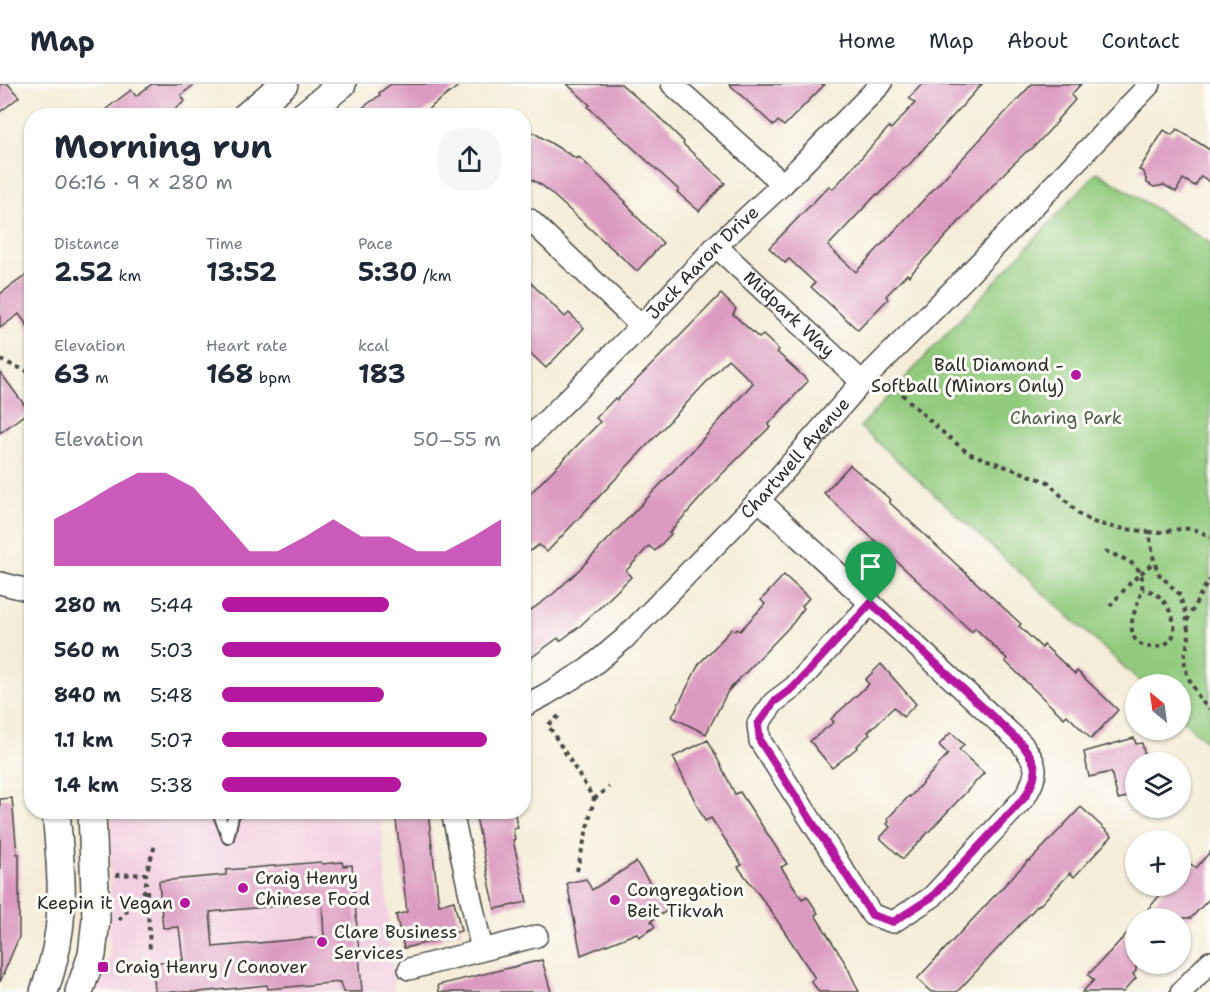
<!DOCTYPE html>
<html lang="en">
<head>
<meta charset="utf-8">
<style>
  :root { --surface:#fff; --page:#f6f6f7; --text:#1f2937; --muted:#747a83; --line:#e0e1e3; --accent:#b5179e }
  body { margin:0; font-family:"Shantell Sans",sans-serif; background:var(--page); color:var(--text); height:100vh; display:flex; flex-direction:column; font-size:22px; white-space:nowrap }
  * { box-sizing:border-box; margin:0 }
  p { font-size:20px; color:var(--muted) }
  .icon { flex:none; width:33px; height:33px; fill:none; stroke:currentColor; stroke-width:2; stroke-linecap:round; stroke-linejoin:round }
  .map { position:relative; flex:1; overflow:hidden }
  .details { position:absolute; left:24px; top:24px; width:507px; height:711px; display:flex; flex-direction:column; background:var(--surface); border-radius:24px; box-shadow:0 2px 4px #0004 }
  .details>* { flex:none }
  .needle { width:39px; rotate:331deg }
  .tools { position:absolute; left:1125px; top:590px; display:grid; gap:12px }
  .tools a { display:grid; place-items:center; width:66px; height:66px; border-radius:50%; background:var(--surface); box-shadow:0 2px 4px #0004; font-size:30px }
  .pin { position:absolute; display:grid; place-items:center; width:51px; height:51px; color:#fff; margin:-62px -26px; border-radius:50% 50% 50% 0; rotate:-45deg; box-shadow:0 0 6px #0007 }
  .pin .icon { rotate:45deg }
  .round { display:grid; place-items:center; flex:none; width:63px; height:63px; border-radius:24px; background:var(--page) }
  .head { display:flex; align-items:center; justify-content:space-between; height:102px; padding:0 30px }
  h1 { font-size:33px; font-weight:700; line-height:45px }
  .metrics { display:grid; grid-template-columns:repeat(3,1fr); gap:9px; height:102px; padding:6px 30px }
  .metrics div { display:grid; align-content:center }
  .metrics b { font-size:26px; font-weight:700 }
  .metrics small { font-size:16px; font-weight:400 }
  .metrics p { font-size:16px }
  .chart { height:168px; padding:12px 30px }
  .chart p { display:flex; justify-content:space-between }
  .chart svg { width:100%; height:108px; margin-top:6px; fill:var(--accent); opacity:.7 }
  ul { padding:0 30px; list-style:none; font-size:20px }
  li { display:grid; grid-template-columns:96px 72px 1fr; align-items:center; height:45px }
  li i { height:15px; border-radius:8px; background:var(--accent) }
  header { display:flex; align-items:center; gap:36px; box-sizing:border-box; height:84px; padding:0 30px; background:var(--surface); border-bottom:2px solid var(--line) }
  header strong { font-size:28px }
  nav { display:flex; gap:33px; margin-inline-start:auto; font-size:21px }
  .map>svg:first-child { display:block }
  .built { fill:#f2cfe1 }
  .green { fill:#91ca7d; stroke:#5e7a54; stroke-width:1.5 }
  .building { fill:#db9ac0; fill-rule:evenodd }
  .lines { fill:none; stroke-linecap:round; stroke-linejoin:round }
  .service-casing { stroke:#494845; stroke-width:14 }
  .minor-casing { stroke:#494845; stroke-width:24 }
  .tertiary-casing { stroke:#494845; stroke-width:30 }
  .path { stroke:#494845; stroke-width:4; stroke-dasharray:4.5 4.5; stroke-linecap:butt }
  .service { stroke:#fff; stroke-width:10 }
  .minor { stroke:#fff; stroke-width:21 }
  .tertiary { stroke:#fff; stroke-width:27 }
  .route-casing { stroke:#fff; stroke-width:12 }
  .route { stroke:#b5179e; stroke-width:8 }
  .poi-dot { fill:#b5179e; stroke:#fdfcf7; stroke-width:2 }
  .labels { text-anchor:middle; stroke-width:6; stroke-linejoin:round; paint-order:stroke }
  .street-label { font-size:18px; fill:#2b2b2b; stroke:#fdfcf7 }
  .poi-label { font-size:18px; fill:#2b2b2b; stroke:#fdfcf7; text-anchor:start }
  .park-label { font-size:18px; fill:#4a5b44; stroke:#fdfcf7 }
</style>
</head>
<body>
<header>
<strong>Map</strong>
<nav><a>Home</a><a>Map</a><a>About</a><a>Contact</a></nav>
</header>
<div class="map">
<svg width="1210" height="908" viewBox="0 0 1210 908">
  <rect width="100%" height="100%" fill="#fdfcf7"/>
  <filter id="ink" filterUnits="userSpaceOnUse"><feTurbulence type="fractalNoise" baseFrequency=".0167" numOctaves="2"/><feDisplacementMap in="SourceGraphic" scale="12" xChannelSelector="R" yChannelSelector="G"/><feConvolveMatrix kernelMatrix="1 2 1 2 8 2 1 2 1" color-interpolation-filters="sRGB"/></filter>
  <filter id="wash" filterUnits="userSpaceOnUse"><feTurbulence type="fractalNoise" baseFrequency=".008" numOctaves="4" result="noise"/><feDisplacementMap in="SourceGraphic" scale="24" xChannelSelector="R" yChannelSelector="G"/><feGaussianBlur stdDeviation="1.35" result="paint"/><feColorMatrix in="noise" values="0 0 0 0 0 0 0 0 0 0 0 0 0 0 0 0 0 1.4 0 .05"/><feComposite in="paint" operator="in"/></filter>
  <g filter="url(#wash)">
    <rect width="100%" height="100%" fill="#f5edd9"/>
    <polygon class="built" points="111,728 381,728 394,908 99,908 109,872"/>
    <polygon class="green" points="1097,88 1210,159 1210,661 1181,634 1180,600 1143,600 860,343"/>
    <g id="blocks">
      <g class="building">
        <polygon points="0,0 8,0 19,13 0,28"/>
        <polygon points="152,0 195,0 181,11 185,17 166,32 97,32 131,6 136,12"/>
        <polygon points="391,0 461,0 419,32 351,32 380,11 379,9"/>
        <polygon points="567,0 621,0 657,31 684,58 683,60 725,99 699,127 677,108 679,106 588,23 590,21"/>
        <polygon points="729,0 825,0 784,42 778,37 774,42"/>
        <polygon points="922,0 982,0 907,83 902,86 879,111 877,110 828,162 856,188 1032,0 1081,0 1071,11 1075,16 1057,36 1058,37 1033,64 1026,68 1006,87 909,192 907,190 886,212 888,215 858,246 811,203 815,199 789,175 785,179 769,164 829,102 833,105 889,43 891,45 915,19 909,14"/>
        <polygon points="1177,45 1210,66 1210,98 1201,92 1195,102 1183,95 1176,108 1164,101 1154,103 1147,99 1144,88 1139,86 1164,46 1172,51"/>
        <polygon points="531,47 577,75 579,73 626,118 625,119 635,129 634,130 663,159 637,187 543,102 524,91 524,60"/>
        <polygon points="32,187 32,248 19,230 0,244 0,210"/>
        <polygon points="524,192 565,233 569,229 584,244 546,284 524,263"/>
        <polygon points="721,210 736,225 733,230 759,254 763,251 779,266 777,268 808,297 768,341 770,343 720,392 669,449 671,450 655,467 649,462 626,487 631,493 616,508 580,542 560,557 558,554 524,579 524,531 552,511 578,487 694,365 753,299 728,275 547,468 539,461 524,471 524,416 600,338 596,334 615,314 617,316"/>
        <polygon points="0,288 29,327 0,349"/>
        <polygon points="850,381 891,416 889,418 1021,540 1019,542 1042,564 1044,561 1075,590 1077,587 1118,626 1091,655 1067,631 1064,634 1048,619 1005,577 1007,575 975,544 972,548 824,409"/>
        <polygon points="784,491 809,514 802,522 804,524 793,539 728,607 706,650 672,633 699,580 732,545 735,547 737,545 740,547 765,520 761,516"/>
        <polygon points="881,580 916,620 903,633 894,623 868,648 870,650 857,662 858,663 832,684 810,657 834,638 831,635 869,600 865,596"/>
        <polygon points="951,648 964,661 959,666 984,689 903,775 880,754 890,743 887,740 889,738 887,735 909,712 910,713 948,670 939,661"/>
        <polygon points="1134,654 1136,660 1142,659 1146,678 1136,678 1136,711 1118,715 1111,688 1089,693 1084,668"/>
        <polygon points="708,656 735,710 740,708 787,780 781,783 802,815 807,812 818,829 815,831 846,880 859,908 819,908 811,897 815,894 769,824 738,783 742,781 711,734 705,737 673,673"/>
        <polygon points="12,714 17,770 19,770 19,853 0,898 0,715"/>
        <polygon points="1081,723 1112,752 1074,793 1070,789 1040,821 1039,820 957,908 931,908 917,895 1014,791 1029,776 1030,777"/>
        <polygon points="395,728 428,728 439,821 454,817 461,847 442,852 442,855 404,864 396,831 407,828"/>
        <polygon points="475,728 514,728 518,744 513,745 515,755 513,756 527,818 495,825"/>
        <polygon points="1210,768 1210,814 1191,834 1140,834 1169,801 1180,801 1180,772 1196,784"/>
        <path d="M321,778L322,780L342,778L343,782L352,781L362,908H343L340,898L268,905L267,901L199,908H155L153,879L183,876L179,843L163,844L159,797L226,791V786ZM322,818L324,853L213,863L210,828Z"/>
        <polygon points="636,778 668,826 651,837 655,843 639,853 637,849 581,871 567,799 586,795 592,806"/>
        <polygon points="1136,840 1136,887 1133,890 1136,894 1123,908 1082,908 1094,896 1088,891"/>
        <polygon points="542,876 551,908 439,908 438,901"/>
      </g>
    </g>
  </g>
  <g filter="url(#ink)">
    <use href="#blocks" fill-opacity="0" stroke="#494845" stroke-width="1.5"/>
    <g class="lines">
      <g class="service-casing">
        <polyline id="service" points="218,728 228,754 234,728"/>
      </g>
      <g class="minor-casing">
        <g id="minor">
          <polyline points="672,0 783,100"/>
          <polyline points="524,133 530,136 641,242"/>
          <path id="s1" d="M716,162L862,298"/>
          <path id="s2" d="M524,359L641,242L716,162L783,100L881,0"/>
          <path d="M759,416L1021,659C1039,682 1039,688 1025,713L932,813L893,838L872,831L760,657L758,640L774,618L794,603L871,519"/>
          <polyline points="0,499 32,507"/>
          <path id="s3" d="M524,622L545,611L588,585L624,555L759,416L862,298L965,194L1150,0"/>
          <polyline points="452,728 482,866"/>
          <polyline points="409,885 537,852"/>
          <polyline points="1181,908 1210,878"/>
        </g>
      </g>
      <g class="tertiary-casing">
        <g id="tertiary">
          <polyline points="246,32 284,0"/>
          <polyline points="303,32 342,0"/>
          <path d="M44,908C68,842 62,795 56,728"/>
          <polyline points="79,908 92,871 96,835 92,728"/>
        </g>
      </g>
      <g class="path">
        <polyline points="0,276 32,289"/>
        <polyline points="888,300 891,300 940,346 968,369 1048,398 1080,431 1093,438 1112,443 1149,448 1154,477 1159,490 1179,510 1186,530 1189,554 1184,574 1187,591 1201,617 1210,625"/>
        <path d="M1149,448C1173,450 1189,436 1210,454"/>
        <path d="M1105,467C1114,471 1127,475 1134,481C1157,501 1125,527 1133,551C1138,566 1162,567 1171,555C1181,543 1167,517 1156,510C1153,508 1147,506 1143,505"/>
        <polyline points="1110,522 1131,498 1154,478"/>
        <polyline points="1187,537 1202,507 1210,496"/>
        <polyline points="559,632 548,641 594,715 577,787"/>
        <polyline points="594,715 609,703"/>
        <polyline points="116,791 146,790 155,761"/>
        <polyline points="147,806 150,865"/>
        <polyline points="119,836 146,805 146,790"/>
      </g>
      <use href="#service" class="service"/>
      <use href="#minor" class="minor"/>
      <use href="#tertiary" class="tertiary"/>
    </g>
  </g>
  <g class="lines" filter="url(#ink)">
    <g class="route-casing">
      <path id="route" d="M871,519L1021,659C1039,682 1039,688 1025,713L932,813L893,838L872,831L760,657L758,640L774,618L794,603Z"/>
    </g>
    <use href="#route" class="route"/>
  </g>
  <g class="poi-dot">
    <circle cx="1076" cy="291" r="6"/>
    <circle cx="243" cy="804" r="6"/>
    <circle cx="615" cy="816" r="6"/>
    <circle cx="185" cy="819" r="6"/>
    <circle cx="322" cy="858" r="6"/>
    <rect x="97" y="877" width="12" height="12" rx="3"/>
  </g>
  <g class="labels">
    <g class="street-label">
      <text dy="6" stroke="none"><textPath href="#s2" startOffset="254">Jack Aaron Drive</textPath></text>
      <text dy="6" stroke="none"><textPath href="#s1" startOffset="100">Midpark Way</textPath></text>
      <text dy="6" stroke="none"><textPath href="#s3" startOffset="370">Chartwell Avenue</textPath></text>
    </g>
    <g class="poi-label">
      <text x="1064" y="287" text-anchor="end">Ball Diamond -<tspan x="1064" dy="21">Softball (Minors Only)</tspan></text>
      <text x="255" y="800">Craig Henry<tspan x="255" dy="21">Chinese Food</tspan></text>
      <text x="627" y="812">Congregation<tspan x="627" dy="21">Beit Tikvah</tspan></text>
      <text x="173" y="825" text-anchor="end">Keepin it Vegan</text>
      <text x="334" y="854">Clare Business<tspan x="334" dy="21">Services</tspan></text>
      <text x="115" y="889">Craig Henry / Conover</text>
    </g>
    <g class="park-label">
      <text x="1066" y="340">Charing Park</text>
    </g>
  </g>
</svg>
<div class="tools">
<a><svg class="needle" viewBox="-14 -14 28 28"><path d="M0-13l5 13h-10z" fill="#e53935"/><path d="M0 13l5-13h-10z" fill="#747a83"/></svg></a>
<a><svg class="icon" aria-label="layers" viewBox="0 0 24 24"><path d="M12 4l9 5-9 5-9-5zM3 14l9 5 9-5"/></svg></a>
<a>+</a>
<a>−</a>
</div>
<div class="pin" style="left:871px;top:519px;background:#1e9e55"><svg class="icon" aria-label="arrive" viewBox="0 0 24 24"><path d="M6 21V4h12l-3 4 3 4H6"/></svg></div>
<section class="details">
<div class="head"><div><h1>Morning run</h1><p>06:16 · 9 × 280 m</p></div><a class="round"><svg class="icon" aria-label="share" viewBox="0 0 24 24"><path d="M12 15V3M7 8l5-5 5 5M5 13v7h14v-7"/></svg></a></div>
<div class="metrics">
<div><p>Distance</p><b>2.52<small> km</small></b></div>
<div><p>Time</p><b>13:52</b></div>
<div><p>Pace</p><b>5:30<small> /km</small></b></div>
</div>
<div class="metrics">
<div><p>Elevation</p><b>63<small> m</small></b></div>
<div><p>Heart rate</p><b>168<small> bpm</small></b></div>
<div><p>kcal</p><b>183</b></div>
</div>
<div class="chart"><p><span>Elevation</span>50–55 m</p>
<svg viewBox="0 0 160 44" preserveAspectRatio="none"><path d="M0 44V25L10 19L20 12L30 6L40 6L50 12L60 25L70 38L80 38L90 32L100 25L110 32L120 32L130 38L140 38L150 32L160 25V44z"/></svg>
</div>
<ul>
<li><b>280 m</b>5:44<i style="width:60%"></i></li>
<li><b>560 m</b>5:03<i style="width:100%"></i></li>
<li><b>840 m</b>5:48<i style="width:58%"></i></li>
<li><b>1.1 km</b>5:07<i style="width:95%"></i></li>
<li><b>1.4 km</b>5:38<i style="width:64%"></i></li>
</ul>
</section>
</div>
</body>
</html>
